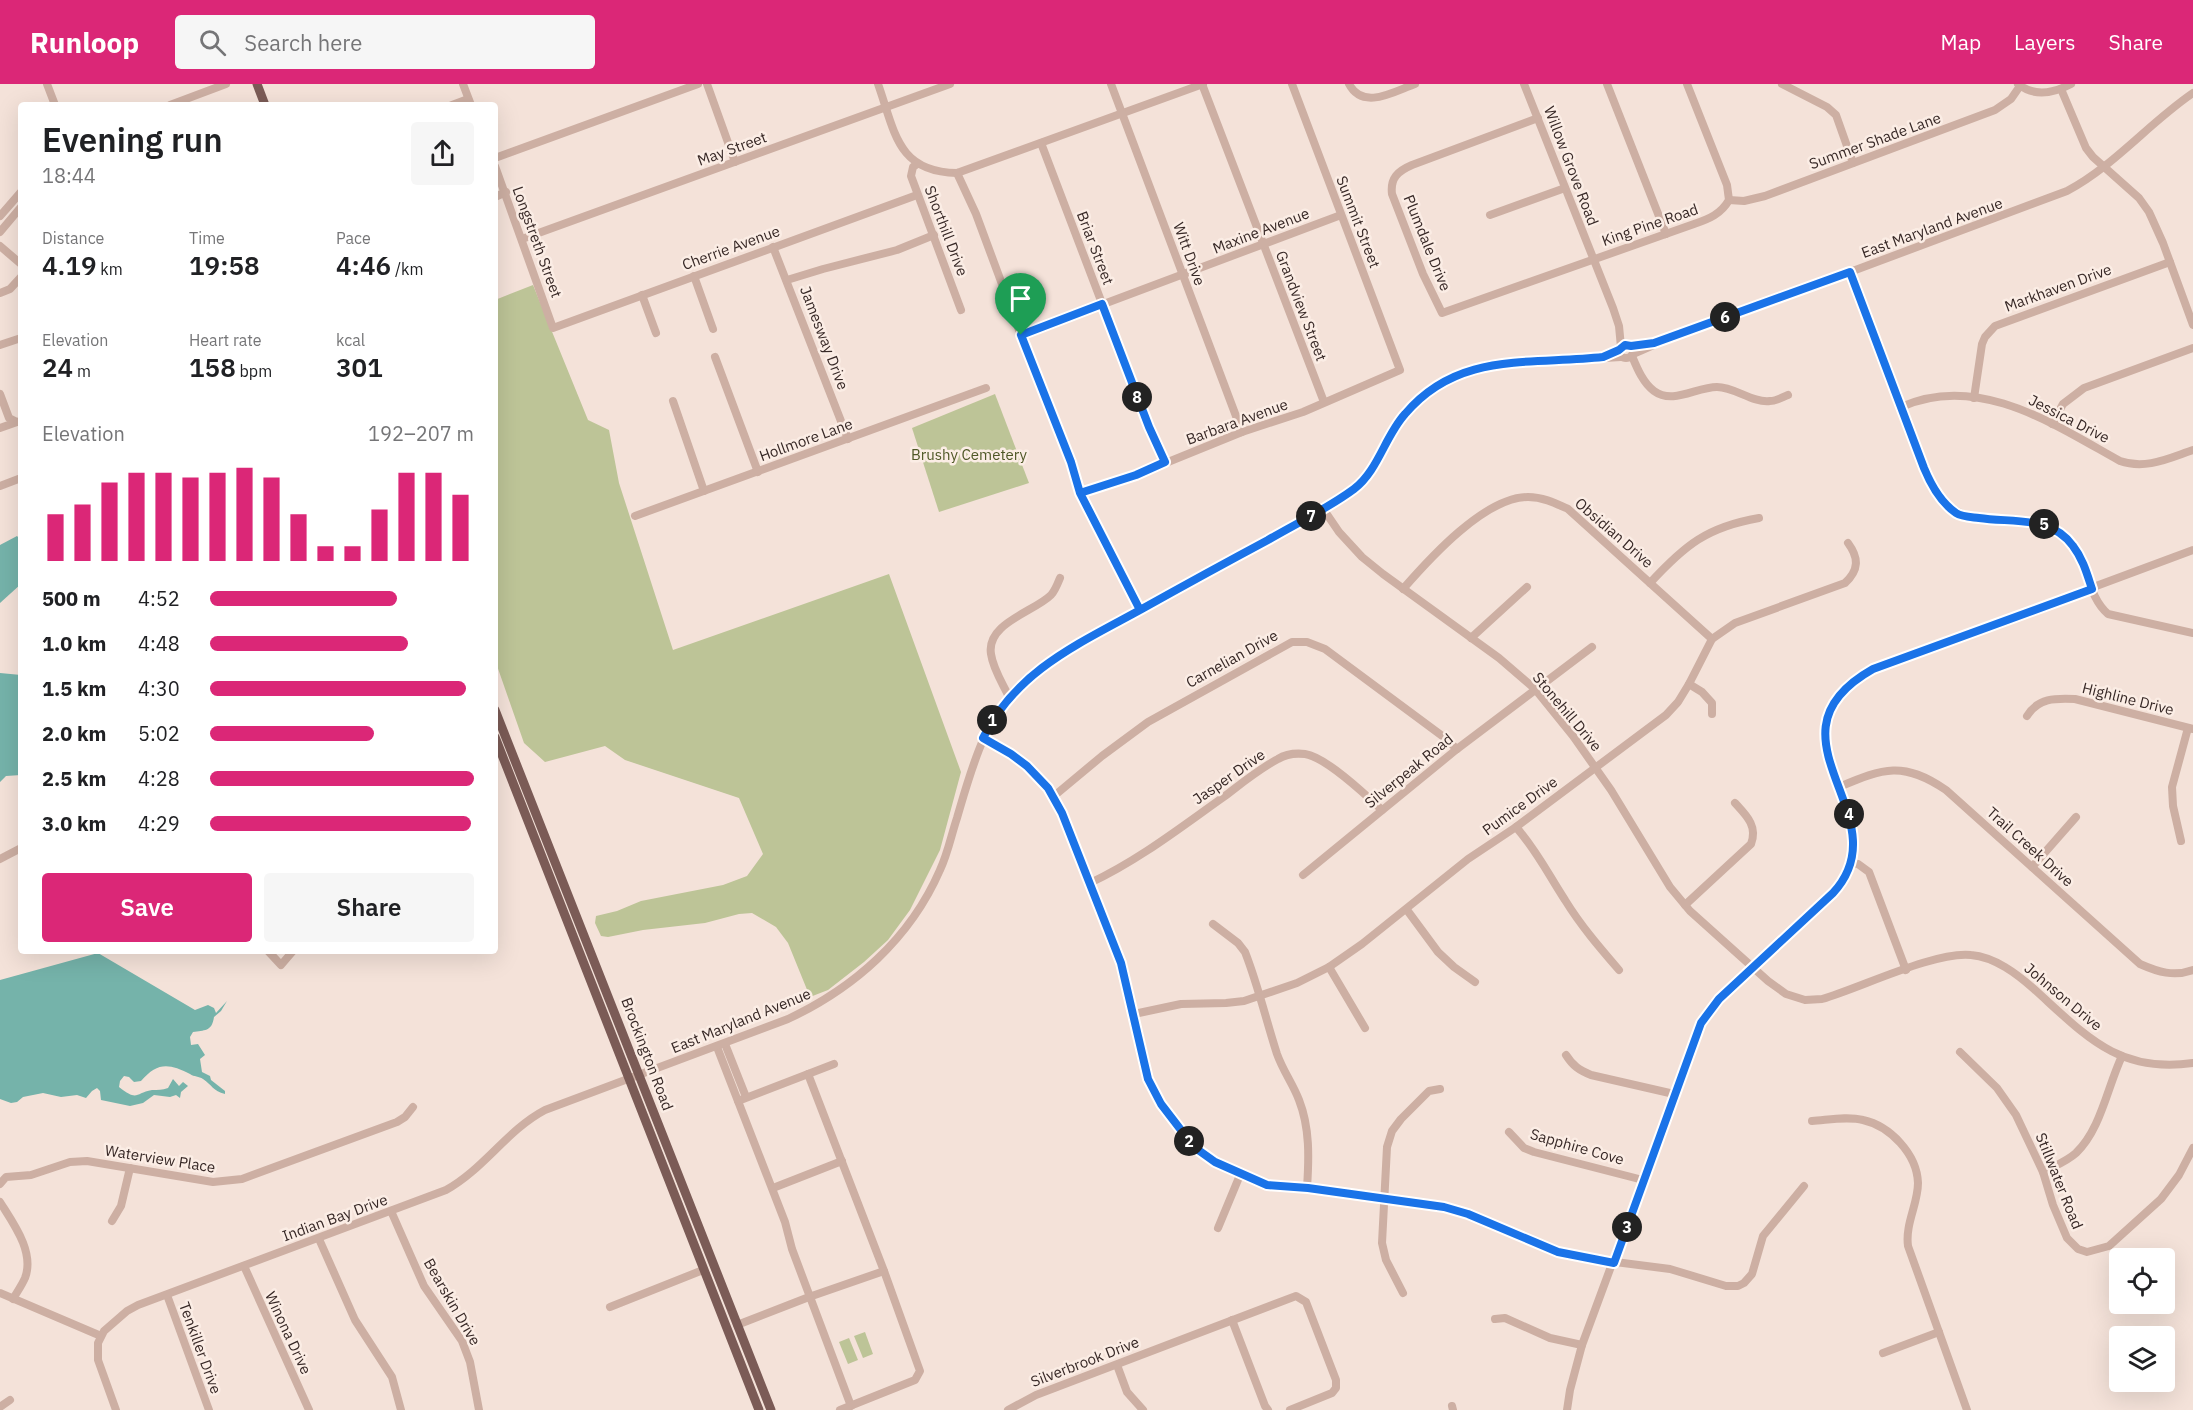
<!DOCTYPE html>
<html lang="en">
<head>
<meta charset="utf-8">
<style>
  :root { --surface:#fff; --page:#f6f6f6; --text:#202124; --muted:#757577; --accent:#db2777 }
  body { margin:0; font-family:"IBM Plex Sans",sans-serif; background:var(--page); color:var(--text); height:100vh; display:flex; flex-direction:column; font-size:22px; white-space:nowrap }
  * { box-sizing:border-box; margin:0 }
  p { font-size:20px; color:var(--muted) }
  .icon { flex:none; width:33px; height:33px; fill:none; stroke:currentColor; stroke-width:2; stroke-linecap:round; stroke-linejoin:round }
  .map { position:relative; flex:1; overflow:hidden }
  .details { position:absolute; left:18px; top:18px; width:480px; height:852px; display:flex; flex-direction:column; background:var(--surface); border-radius:6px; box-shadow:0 6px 24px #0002 }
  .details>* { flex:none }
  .controls { position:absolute; left:2109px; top:1164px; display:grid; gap:12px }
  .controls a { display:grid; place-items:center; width:66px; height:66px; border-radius:6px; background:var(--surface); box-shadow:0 6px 24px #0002; font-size:30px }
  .pin { position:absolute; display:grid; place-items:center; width:51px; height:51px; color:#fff; margin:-62px -26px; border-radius:50% 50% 50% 0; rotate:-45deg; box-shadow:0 0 6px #0007 }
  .pin .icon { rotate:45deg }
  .km { position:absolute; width:30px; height:30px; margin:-15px; border-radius:50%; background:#222; color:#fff; font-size:16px; line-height:30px; text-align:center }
  .round { display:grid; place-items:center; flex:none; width:63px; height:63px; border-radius:6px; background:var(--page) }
  .summary { display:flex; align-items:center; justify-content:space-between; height:102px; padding:0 24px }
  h1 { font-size:33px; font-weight:600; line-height:45px }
  .figures { display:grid; grid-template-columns:repeat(3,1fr); gap:9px; height:102px; padding:6px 24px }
  .figures div { display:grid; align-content:center }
  .figures b { font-size:26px; font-weight:600 }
  .figures small { font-size:16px; font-weight:400 }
  .figures p { font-size:16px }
  .chart { height:168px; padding:12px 24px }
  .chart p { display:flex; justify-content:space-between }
  .chart svg { width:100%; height:108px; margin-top:6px; stroke:var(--accent); stroke-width:6 }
  .button { display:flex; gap:12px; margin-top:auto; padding:12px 24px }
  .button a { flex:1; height:69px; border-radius:6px; background:var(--accent); color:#fff; font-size:24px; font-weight:600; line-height:69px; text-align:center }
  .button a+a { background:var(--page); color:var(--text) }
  ul { padding:0 24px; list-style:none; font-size:20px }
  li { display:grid; grid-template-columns:96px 72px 1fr; align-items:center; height:45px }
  li i { height:15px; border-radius:8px; background:var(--accent) }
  header { display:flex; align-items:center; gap:36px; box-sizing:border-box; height:84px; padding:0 30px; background:var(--accent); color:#fff }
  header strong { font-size:28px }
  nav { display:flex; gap:33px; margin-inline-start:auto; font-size:21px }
  .search { width:420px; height:54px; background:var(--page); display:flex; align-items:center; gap:15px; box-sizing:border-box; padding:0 21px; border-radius:6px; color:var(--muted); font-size:22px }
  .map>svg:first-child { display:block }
  .green { fill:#bdc497 }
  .water { fill:#75b3aa }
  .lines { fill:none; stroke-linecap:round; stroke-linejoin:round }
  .minor { stroke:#cdafa3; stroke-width:8 }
  .major { stroke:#7b5b56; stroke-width:9 }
  .route-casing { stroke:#fff; stroke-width:12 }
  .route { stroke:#1a73e8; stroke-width:8 }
  .labels { text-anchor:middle; stroke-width:5; stroke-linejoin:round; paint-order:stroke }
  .street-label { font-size:15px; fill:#372826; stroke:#fbede5 }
  .park-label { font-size:15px; fill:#4f5827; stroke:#fbede5 }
</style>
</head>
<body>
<header>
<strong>Runloop</strong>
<div class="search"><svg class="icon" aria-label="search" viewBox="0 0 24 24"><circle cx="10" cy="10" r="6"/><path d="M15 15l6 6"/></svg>Search here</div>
<nav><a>Map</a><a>Layers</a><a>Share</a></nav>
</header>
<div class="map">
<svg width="2193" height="1326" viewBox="0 0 2193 1326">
  <rect width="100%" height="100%" fill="#f4e2d9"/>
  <g class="green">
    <polygon points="533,201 588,336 609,346 619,399 673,566 889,490 961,688 940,766 910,826 888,856 864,878 828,906 810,913 788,859 776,843 752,829 739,830 705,839 643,846 608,853 601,852 595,839 596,832 617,827 641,817 723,801 747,792 763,770 739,714 625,676 605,662 545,678 524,659 495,576 495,216"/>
    <polygon points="995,310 1029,399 939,428 912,344"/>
    <polygon points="865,1248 873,1270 863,1274 854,1252"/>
    <polygon points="849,1254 858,1276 848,1280 839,1258"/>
  </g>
  <g class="water">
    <polygon points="17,452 21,456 21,500 0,519 0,461"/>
    <polygon points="0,589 21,591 21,691 6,692 0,698"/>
    <path d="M98,869L195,926L208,921L214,924L216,929L227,917L221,927L214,933C212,948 204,946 193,948L190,953L191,961L198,960L205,971L200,975L202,988L210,992L211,996L225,1007V1010C213,1007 212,1001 203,995C199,992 194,993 190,990C169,979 157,978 141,997L134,998L129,993L124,992L120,997L119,1003C138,1018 135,1009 152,1006C158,1006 162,1006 168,1004L173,995L179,1002L183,998L188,1002L181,1008L180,1014L176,1011L170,1013L154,1011L143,1019L130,1022L101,1016L100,1007L97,1004L92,1007L86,1014L77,1011L61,1013L43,1009L23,1013L17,1018L11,1019L0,1015V896Z"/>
  </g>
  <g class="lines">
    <g class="minor">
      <polyline points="47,0 55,21"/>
      <polyline points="463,0 471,21"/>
      <polyline points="707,0 735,78"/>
      <path d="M878,0C895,48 897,88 957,89L1203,0"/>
      <polyline points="1111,0 1242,348"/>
      <polyline points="1202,0 1324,318"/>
      <path d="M1349,0C1363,27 1395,7 1415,0"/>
      <polyline points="1524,0 1613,224 1619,242 1621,263"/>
      <polyline points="1607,0 1666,150"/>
      <polyline points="1782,0 1827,23 1836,31 1853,79"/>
      <path d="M2018,0C2034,13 2054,9 2071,0"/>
      <polyline points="2061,5 2086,64 2093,73 2139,114 2149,128 2163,159 2193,241"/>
      <polyline points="170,21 226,0"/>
      <polyline points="452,21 468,15"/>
      <path d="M1538,34L1412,81C1398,87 1390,94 1392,110L1423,190L1442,229L1694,140C1709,135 1721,130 1729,116L1727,101L1687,0"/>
      <polyline points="1041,59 1149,343 1165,378"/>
      <polyline points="495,74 698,0"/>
      <polyline points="917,80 913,83 911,92 961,226"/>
      <polyline points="495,82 553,244 917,111"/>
      <polyline points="957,89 976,130 1029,273 1067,367 1080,409 1140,526"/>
      <polyline points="495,113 506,108"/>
      <polyline points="1729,116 1744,117 1765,112 1995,26 2011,15 2020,2"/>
      <polyline points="1490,131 1565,104"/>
      <polyline points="0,132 21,108"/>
      <polyline points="0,148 21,123"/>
      <polyline points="522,155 950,0"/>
      <polyline points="0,162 21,180"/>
      <polyline points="773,163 848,355"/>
      <path d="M1850,188L1924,384C1943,429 1963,436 2011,437C2028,437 2045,438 2059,448C2090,468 2083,508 2108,530L2193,549"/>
      <polyline points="694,192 713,245"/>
      <polyline points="787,196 823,185 897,166 934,151"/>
      <polyline points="0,209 10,205 21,193"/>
      <polyline points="642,211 656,249"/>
      <polyline points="1021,251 1341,131"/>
      <circle cx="1626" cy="267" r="7"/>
      <polyline points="0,261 21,254"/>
      <path d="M1633,270L1688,246L1850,188L2067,107C2114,82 2149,39 2193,9"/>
      <path d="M1632,272C1637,284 1643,299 1654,307C1673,321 1696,303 1717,303C1735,303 1752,319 1770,317C1776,317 1783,313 1788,311"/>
      <polyline points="715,273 758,388"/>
      <polyline points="0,310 9,334 17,338 21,337"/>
      <polyline points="1974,314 1982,260 1985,253 1995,242 2170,178"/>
      <polyline points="673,317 704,407"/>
      <path d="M1901,323C1978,288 2055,341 2120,377C2146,386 2169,374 2193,366"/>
      <polyline points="2052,340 2063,320 2084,304 2193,264"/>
      <polyline points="0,344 17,338"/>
      <polyline points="0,402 21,394"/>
      <polyline points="1080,409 1136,391 1242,348 1303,328 1400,286 1292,0"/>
      <path d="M1324,426L1339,448L1362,473L1383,490L1499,574L1535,605L1573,652L1611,706L1670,803L1690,827L1768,897L1786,910L1805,916L1822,915C1860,904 1935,867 1971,871C1995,873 2017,890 2034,905C2085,951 2118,990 2193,979"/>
      <polyline points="635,432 986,304"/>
      <path d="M1650,499C1685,461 1707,443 1759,434"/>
      <path d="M1403,505C1430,474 1485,413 1528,413C1543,413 1555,419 1568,425L1712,555"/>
      <polyline points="1471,554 1527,503"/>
      <polyline points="1689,600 1702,608 1712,619 1712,630"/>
      <path d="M1009,613C1003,600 993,585 991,570C986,539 1034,528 1051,511C1055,507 1058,499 1060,494"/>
      <path d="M2027,632C2038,614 2055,614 2075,615L2193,645"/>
      <path d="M983,654C1018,671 1044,694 1062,729L1121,879L1148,995L1161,1020L1194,1063L1215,1078L1240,1091L1267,1101L1307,1104L1444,1123L1468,1130L1558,1168L1576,1173L1670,1185L1726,1202H1738L1744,1199L1752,1190L1763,1152L1804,1102"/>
      <path d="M1839,703C1884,684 1903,677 1946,706L2140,880C2158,888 2174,893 2193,886"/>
      <polyline points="1054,712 1102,672 1148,638 1292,558 1307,558 1325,565 1441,651 1457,665"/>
      <path d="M1516,743C1537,767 1548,790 1565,816C1581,842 1600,864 1619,886"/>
      <polyline points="2181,757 2173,722 2172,703 2188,644"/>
      <polyline points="0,775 21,764"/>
      <polyline points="1851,779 1858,780 1869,788 1906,886"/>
      <polyline points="2032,783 2076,733"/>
      <polyline points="1303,791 1457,665 1592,563"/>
      <path d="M1090,799C1139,776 1181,743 1225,712C1242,699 1259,685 1278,675C1286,670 1296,669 1305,670C1326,673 1366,711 1382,726"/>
      <path d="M1685,821L1751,760C1758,742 1746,731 1735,719"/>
      <polyline points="1407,826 1438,868 1454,883 1475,898"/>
      <path d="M1213,840L1238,859L1245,868C1258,901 1266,936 1277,970C1283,987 1293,1000 1299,1016C1310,1044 1309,1074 1307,1104"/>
      <polyline points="268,867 281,881 293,867"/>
      <polyline points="1329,883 1365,944"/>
      <path d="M1134,930L1181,920L1226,919L1244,917L1297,899L1329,883L1362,860L1468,775L1516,743L1666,631L1678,618L1689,600L1712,555L1735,539L1845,499C1859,486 1859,474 1848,459"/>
      <polyline points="725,960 746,1013"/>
      <polyline points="717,963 785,1138 792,1165 851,1322"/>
      <polyline points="1960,968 1997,1004 2016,1031 2043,1088 2053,1121 2067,1154 2078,1165 2087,1168 2109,1162 2161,1115 2179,1091 2193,1064"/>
      <path d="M1566,971C1573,982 1579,986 1591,991L1674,1010"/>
      <polyline points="808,990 884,1187 920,1287 915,1296 840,1326"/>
      <polyline points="738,1017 834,980"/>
      <path d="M1812,1037C1828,1036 1847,1032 1863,1036C1890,1042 1917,1070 1918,1099C1918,1120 1905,1140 1908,1162L1967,1326"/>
      <polyline points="1509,1048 1524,1064 1534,1068 1643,1096"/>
      <path d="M2043,1088C2054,1082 2066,1078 2076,1069C2101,1045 2107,1004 2122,972"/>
      <polyline points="0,1100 6,1093 31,1091 70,1078 87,1077 213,1098 242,1095 397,1038 405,1033 413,1023"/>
      <polyline points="773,1104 842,1077"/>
      <path d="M0,1118C13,1139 35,1168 25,1194C22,1201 17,1208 13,1215"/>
      <polyline points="391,1127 424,1202 462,1257 470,1278 479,1326"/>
      <polyline points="112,1137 121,1122 130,1084"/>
      <polyline points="1218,1144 1240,1091"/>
      <polyline points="319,1155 355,1236 392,1293 401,1326"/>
      <polyline points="244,1182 309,1326"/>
      <polyline points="0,1209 101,1252"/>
      <polyline points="1403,1209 1386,1176 1382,1159 1387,1063 1392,1047 1401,1035 1429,1007 1440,1005"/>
      <polyline points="167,1211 209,1326"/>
      <polyline points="610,1223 703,1186"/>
      <polyline points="1495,1235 1505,1234 1550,1254 1582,1261"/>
      <polyline points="1232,1236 1265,1322 1268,1326"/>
      <polyline points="737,1241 809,1213 884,1187"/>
      <polyline points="1883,1269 1939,1248"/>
      <polyline points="1117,1281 1127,1308 1143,1326"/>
      <polyline points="1452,1322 1453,1326"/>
      <polyline points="0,1323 10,1316"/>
      <path d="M116,1326L98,1276V1259L104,1247L127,1227L138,1221L446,1106C484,1085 507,1046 545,1026L788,935C854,904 910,855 940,786C948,769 951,752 957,734C972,683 985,631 1027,594C1038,585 1050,578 1061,570L1324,426L1357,403L1370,387L1403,331L1420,313L1453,292L1486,281L1621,273"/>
      <polyline points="1008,1326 1036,1311 1296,1212 1306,1218 1336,1296 1336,1304 1332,1309 1290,1326"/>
      <path d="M1567,1326L1570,1306L1582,1261L1701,939L1719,915L1833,809C1904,732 1754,651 1873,585L2193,466"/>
    </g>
    <g class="major">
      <polyline points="257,0 265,21"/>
      <polyline points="495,626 771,1326"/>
      <polyline points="495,653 759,1326"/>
    </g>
  </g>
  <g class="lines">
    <g class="route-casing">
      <path id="route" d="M1021,251L1071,378L1080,409L1140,526C1078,560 1016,587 983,654L1011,670L1027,682L1048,704L1062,729L1121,879L1148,995L1161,1020L1194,1063L1215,1078L1267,1101L1308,1104L1444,1123L1468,1130L1558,1168L1614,1179L1701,939L1719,915L1833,809C1904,732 1754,652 1873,585L2092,505C2087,490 2083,475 2073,462C2051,431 2012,439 1979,434C1972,433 1962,433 1956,429C1940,418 1931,401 1924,384L1850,188L1654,259L1631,262L1625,261L1619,266L1603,273C1529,281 1458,267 1405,330C1385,352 1378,387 1354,405C1327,425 1297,439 1268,456C1225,479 1183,502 1140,526L1080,409L1136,391L1165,378L1149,343L1102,220L1021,251"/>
    </g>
    <use href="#route" class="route"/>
  </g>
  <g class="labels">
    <g class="street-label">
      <text transform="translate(1875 57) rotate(-20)" y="5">Summer Shade Lane</text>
      <text transform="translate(732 65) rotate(-20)" y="5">May Street</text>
      <text transform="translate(1571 82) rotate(69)" y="5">Willow Grove Road</text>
      <text transform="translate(1358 138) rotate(69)" y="5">Summit Street</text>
      <text transform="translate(1650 141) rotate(-19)" y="5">King Pine Road</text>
      <text transform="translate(1932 144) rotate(-20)" y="5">East Maryland Avenue</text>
      <text transform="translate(946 147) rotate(69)" y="5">Shorthill Drive</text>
      <text transform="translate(1261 147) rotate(-21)" y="5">Maxine Avenue</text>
      <text transform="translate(537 158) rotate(70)" y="5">Longstreth Street</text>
      <text transform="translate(1427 159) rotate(68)" y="5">Plumdale Drive</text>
      <text transform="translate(731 164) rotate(-20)" y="5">Cherrie Avenue</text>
      <text transform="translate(1095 164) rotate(69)" y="5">Briar Street</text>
      <text transform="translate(1189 170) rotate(70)" y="5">Witt Drive</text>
      <text transform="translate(2058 204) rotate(-20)" y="5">Markhaven Drive</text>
      <text transform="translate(1301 222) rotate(69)" y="5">Grandview Street</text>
      <text transform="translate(824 254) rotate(69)" y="5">Jamesway Drive</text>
      <text transform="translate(2069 335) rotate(27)" y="5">Jessica Drive</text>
      <text transform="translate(1237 338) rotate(-20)" y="5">Barbara Avenue</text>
      <text transform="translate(806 356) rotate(-20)" y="5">Hollmore Lane</text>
      <text transform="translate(1614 449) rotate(41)" y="5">Obsidian Drive</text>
      <text transform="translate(1232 575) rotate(-29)" y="5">Carnelian Drive</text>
      <text transform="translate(2128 615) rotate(14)" y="5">Highline Drive</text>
      <text transform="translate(1567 628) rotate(50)" y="5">Stonehill Drive</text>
      <text transform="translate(1409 687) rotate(-39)" y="5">Silverpeak Road</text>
      <text transform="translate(1229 693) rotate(-35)" y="5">Jasper Drive</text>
      <text transform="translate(1520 722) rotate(-36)" y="5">Pumice Drive</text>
      <text transform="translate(2030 763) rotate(42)" y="5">Trail Creek Drive</text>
      <text transform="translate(2063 913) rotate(40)" y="5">Johnson Drive</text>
      <text transform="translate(741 937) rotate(-22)" y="5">East Maryland Avenue</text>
      <text transform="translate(647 970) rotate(69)" y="5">Brockington Road</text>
      <text transform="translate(1577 1063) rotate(16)" y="5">Sapphire Cove</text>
      <text transform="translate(160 1075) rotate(9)" y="5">Waterview Place</text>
      <text transform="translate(2059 1097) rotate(68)" y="5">Stillwater Road</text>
      <text transform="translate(335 1134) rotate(-20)" y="5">Indian Bay Drive</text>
      <text transform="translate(452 1218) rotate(60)" y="5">Bearskin Drive</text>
      <text transform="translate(288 1249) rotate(65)" y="5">Winona Drive</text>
      <text transform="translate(200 1264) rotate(70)" y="5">Tenkiller Drive</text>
      <text transform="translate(1085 1278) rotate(-21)" y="5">Silverbrook Drive</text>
    </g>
    <g class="park-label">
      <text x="969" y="376">Brushy Cemetery</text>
    </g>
  </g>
</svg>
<div class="controls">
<a><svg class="icon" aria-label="locate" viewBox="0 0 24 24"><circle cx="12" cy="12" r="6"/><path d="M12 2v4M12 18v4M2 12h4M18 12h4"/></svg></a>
<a><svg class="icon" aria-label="layers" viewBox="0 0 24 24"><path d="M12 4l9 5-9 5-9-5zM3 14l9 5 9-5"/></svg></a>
</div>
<div class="pin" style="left:1021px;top:251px;background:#1e9e55"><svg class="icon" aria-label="arrive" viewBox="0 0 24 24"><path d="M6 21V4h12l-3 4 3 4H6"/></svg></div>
<b class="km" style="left:992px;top:636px">1</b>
<b class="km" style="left:1189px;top:1057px">2</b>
<b class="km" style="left:1627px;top:1143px">3</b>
<b class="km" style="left:1849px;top:730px">4</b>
<b class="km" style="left:2044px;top:440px">5</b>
<b class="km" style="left:1725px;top:233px">6</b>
<b class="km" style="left:1311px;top:432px">7</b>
<b class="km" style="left:1137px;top:313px">8</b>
<section class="details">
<div class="summary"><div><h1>Evening run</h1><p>18:44</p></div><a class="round"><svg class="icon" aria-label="share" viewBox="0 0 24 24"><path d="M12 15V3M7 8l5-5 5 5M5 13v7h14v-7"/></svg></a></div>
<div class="figures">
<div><p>Distance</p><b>4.19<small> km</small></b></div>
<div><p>Time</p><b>19:58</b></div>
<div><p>Pace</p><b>4:46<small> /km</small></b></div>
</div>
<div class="figures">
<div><p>Elevation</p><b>24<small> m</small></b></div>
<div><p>Heart rate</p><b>158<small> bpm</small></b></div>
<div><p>kcal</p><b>301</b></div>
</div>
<div class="chart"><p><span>Elevation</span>192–207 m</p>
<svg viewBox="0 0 160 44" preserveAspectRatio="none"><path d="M5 44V25M15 44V21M25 44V12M35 44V8M45 44V8M55 44V10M65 44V8M75 44V6M85 44V10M95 44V25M105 44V38M115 44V38M125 44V23M135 44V8M145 44V8M155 44V17"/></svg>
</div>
<ul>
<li><b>500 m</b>4:52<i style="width:71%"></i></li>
<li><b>1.0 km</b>4:48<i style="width:75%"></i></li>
<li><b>1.5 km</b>4:30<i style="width:97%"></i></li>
<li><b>2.0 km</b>5:02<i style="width:62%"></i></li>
<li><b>2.5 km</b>4:28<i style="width:100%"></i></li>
<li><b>3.0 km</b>4:29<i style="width:99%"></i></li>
</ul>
<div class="button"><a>Save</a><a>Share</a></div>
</section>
</div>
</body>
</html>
